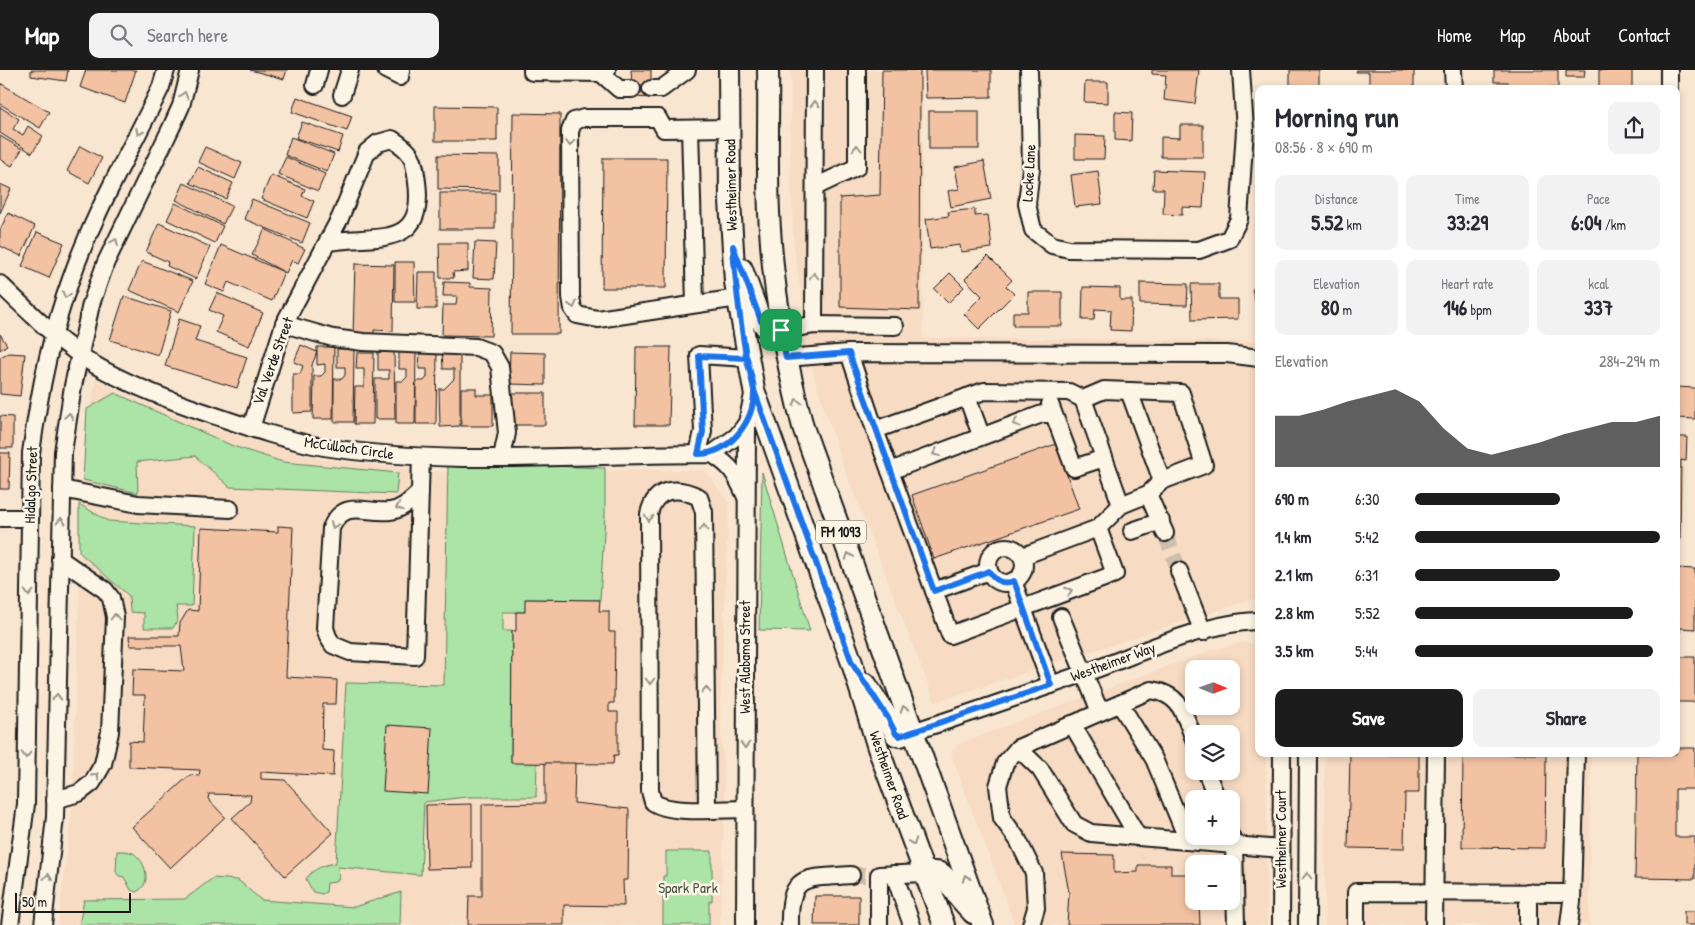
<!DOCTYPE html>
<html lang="en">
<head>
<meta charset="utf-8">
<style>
  :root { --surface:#fff; --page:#f2f2f3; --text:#2b2b33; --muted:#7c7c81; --accent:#1c1c1c }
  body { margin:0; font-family:"Patrick Hand",sans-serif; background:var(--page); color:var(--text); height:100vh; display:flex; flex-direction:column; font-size:19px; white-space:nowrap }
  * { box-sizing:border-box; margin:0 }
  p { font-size:16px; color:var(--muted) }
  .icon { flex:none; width:28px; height:28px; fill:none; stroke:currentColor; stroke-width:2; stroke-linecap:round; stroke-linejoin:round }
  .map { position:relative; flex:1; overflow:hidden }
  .drawer { position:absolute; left:1255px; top:15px; width:425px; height:672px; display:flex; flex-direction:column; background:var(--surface); border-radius:10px; box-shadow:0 2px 8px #0003 }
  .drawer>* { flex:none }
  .needle { width:32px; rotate:91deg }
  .fabs { position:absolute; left:1185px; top:590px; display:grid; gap:10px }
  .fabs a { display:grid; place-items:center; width:55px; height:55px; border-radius:10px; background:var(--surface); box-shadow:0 2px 8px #0003; font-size:25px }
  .scale { position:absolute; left:15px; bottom:12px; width:116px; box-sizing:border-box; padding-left:5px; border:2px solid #1c1c1c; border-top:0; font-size:14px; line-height:18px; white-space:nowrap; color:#1c1c1c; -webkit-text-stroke:4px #fcf5e5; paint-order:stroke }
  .pin { position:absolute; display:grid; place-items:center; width:42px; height:42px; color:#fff; margin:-21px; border-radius:10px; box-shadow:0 2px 8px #0006 }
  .round { display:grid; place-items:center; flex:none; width:52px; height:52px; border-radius:10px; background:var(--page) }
  .overview { display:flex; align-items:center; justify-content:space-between; height:85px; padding:0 20px }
  h1 { font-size:28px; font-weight:700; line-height:38px }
  .metrics { display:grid; grid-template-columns:repeat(3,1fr); gap:8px; height:85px; padding:5px 20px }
  .metrics div { display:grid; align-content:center; border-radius:10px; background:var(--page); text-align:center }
  .metrics b { font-size:21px; font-weight:700 }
  .metrics small { font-size:14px; font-weight:400 }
  .metrics p { font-size:14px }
  .chart { height:140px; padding:10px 20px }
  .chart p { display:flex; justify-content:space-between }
  .chart svg { width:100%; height:90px; margin-top:5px; fill:var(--accent); opacity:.7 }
  .primary-button { display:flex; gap:10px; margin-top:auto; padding:10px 20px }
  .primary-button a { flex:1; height:58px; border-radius:10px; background:var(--accent); color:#fff; font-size:20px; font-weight:700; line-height:58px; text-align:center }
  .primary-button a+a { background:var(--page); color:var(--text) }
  ul { padding:0 20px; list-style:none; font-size:16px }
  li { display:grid; grid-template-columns:80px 60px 1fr; align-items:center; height:38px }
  li i { height:12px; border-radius:6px; background:var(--accent) }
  header { display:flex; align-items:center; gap:30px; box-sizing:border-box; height:70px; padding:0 25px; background:var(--accent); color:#fff }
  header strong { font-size:24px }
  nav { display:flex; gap:28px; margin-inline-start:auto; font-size:18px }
  .search { width:350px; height:45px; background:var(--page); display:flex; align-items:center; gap:12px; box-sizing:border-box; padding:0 18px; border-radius:10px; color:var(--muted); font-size:19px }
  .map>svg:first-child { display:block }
  .built { fill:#f7dbc3; fill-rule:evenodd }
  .green { fill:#ace3a6; stroke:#648061 }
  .building { fill:#f3c2a3; stroke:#1c1c1c }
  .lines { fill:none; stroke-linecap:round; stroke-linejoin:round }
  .minor-tunnel { stroke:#cdbead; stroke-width:16; stroke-dasharray:16 8; stroke-linecap:butt }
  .minor-casing { stroke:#1c1c1c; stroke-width:20 }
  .major-casing { stroke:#1c1c1c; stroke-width:24 }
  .minor { stroke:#fcf5e5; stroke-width:16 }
  .major { stroke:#fcf5e5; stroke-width:20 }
  .oneway { stroke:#97938b }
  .route-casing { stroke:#fff; stroke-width:10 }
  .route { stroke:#1a73e8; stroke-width:6 }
  .labels { text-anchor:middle; stroke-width:5; stroke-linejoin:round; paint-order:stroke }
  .shield { fill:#fcf5e5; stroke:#5f5d58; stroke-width:1 }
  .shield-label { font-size:14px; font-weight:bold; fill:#1c1c1c }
  .street-label { font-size:15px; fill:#1c1c1c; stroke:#fcf5e5 }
  .park-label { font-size:15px; fill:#475845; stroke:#fcf5e5 }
</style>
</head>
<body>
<header>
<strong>Map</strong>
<div class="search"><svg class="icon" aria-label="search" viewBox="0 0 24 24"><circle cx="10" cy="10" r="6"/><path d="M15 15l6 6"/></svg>Search here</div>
<nav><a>Home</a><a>Map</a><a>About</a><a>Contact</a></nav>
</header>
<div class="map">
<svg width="1695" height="855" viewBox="0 0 1695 855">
  <rect width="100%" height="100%" fill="#f9e6d1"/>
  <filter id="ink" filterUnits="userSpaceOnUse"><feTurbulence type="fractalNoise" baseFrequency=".02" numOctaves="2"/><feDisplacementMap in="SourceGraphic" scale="10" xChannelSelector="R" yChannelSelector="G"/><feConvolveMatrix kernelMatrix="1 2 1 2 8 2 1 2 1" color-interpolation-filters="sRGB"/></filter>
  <g filter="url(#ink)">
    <g class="built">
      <polygon points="791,0 922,0 923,268 1259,271 1259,527 935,632 841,390 814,306 794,178 790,87"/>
      <polygon points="96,309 120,322 167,342 248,369 322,389 434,402 705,400 729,433 720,641 725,727 720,855 58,855 72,741 84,378"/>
      <path d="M1242,572L1259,575V684H1266L1267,855H1015L951,684L958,674L1209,581ZM1194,599H1231V636H1194ZM1194,664H1231V701H1194ZM1194,729H1231V766H1194ZM1194,794H1231V831H1194Z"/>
      <polygon points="1325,684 1591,684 1589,855 1325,855"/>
    </g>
    <g class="green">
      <polygon points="115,323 233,376 283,392 398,403 396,424 230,417 195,386 137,392 138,423 83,410 87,339"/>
      <path d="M448,392L605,398V445L600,530L526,529L525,542H503V561H512L511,692L537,693L536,727H466L424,732L421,805L338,797L339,808L336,812L327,813L326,822L322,824L313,822L306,809C312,799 326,794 336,793L346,613L444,615Z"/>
      <polygon points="762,402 810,561 759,560"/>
      <polygon points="79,434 108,451 195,456 192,536 176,536 178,549 173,558 144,558 144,543 130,542 129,526 79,482"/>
      <path d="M117,781C122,781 129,781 133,783C146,791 153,815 136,822L131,820L124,807L119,806L116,802Z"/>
      <polygon points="666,781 712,781 712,831 709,831 709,855 663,855 663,806 666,806"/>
      <polygon points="213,808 238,810 261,830 354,837 401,822 400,855 79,855 84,830 185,829"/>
    </g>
    <g class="building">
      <polygon points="31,0 68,0 66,11 31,6"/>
      <polygon points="86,0 136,0 125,33 80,17"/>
      <polygon points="250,0 287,0 284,9"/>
      <polygon points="631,0 651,0 651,28 633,27"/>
      <polygon points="882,0 920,0 919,240 840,237 840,128 880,125"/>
      <polygon points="925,0 991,0 991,27 926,28"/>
      <polygon points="1152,0 1199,0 1195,34 1164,30 1166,5 1152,4"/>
      <polygon points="1290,0 1319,0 1319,16 1290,15"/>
      <polygon points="1357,0 1414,0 1414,19 1369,19 1369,2 1356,2"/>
      <polygon points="1494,0 1558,0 1558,18 1508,19 1508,12 1494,12"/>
      <polygon points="1566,0 1585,0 1584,7 1566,7"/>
      <rect x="1599" y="0" width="33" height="19"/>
      <polygon points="1085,12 1108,12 1108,33 1084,32"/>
      <polygon points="0,13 49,42 40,58 0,34"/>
      <polygon points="297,27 352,46 347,61 292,42"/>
      <polygon points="435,36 497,37 497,71 435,71"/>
      <polygon points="0,37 19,49 13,59 23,65 28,56 43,66 32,83 0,63"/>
      <rect x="929" y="41" width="50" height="38"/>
      <polygon points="1115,42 1132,43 1131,71 1115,70"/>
      <polygon points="513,43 560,44 559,264 511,264"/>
      <polygon points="302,52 343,66 338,82 296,68"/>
      <polygon points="1180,55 1203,55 1203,87 1161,87 1161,67 1180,68"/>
      <polygon points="1075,65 1105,66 1104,89 1075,89"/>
      <polygon points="0,66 22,79 12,96 0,89"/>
      <polygon points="291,67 334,84 327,102 285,85"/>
      <polygon points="80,76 102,88 89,113 67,101"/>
      <polygon points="205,77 242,93 235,109 198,92"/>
      <polygon points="438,85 499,86 499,120 438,119"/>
      <polygon points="286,87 325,104 318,121 278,104"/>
      <polygon points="603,88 667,88 666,218 602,218"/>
      <polygon points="984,91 991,129 951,137 948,121 959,119 955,97"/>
      <polygon points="198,97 233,113 226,129 190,113"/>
      <polygon points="1154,100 1205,102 1203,138 1182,137 1182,145 1163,144 1164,119 1153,119"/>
      <polygon points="1098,101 1102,134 1075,137 1071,105"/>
      <polygon points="271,105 305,119 302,126 314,131 307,148 261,129"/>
      <polygon points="184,113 232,136 223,154 176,130"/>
      <polygon points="0,114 11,119 0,143"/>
      <rect x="440" y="123" width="55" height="36"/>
      <polygon points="252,129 310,153 302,173 244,149"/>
      <polygon points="175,133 223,156 215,173 167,150"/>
      <polygon points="975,139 975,146 988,145 992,178 961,182 960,175 930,179 926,149 949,146 948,142"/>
      <polygon points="8,143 35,156 21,186 0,176 0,160"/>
      <polygon points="159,153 210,177 196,209 167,196 168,192 146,182"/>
      <polygon points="265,159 305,179 298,193 292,190 286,203 252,185"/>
      <polygon points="37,162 64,173 49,208 22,196"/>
      <polygon points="475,172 496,173 494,209 473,208"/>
      <polygon points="439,173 468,173 468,201 453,202 454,208 440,208"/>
      <polygon points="221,175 284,202 272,231 228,212 224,222 205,214"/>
      <polygon points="988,186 1012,210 1006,216 1014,224 979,259 964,244 982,226 965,209"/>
      <polygon points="142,191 193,211 179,242 129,220"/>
      <polygon points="395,192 414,192 415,232 395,232"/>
      <polygon points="355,194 394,195 393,261 374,260 374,265 353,265"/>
      <polygon points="418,202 436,202 436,239 417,239"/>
      <polygon points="950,203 964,217 948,233 934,219"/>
      <polygon points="444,212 470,213 470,217 492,218 491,266 442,265 443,235 456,235 457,226 443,226"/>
      <polygon points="1140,213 1188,214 1187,235 1140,234"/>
      <polygon points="1191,214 1219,214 1219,229 1238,229 1238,249 1192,250"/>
      <polygon points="1083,217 1120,218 1120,230 1132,230 1131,261 1110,260 1111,240 1095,239 1094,250 1082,250"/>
      <polygon points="1259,218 1259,242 1258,243 1252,219"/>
      <polygon points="1028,222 1062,222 1062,256 1013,256 1013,242 1028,242"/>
      <polygon points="217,223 263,243 249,276 216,262 223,246 209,240"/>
      <polygon points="124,226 171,241 158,285 110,270"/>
      <polygon points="179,249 200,256 195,271 247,287 237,318 165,296"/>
      <polygon points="0,264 7,275 0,280"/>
      <polygon points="301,275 317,282 312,295 312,342 293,343 293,304 300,304 303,296 294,292"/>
      <polygon points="317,277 334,277 333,349 313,349 314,306 321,306 325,302 325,294 317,295"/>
      <polygon points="636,277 671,277 669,355 635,355"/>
      <polygon points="337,279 354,279 353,352 334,352 334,309 342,309 345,305 345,297 337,297"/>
      <polygon points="399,281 416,281 415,354 396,354 396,311 403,311 407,307 407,299 399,299"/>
      <polygon points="442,281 460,281 460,356 440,357 439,319 444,319 454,309 454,299 443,299"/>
      <polygon points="378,282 394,282 395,349 375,349 375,309 389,309 389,300 378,300"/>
      <polygon points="420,282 437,282 436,354 416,354 416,311 424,311 427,307 427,299 419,299"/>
      <polygon points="510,282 545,283 545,315 509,314"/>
      <polygon points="8,283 25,284 20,326 0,324 0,287"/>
      <polygon points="357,283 374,283 373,354 354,354 355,317 364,317 364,299 356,299"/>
      <polygon points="1676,317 1695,318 1695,349 1676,348"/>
      <polygon points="461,318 476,318 476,325 493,325 493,356 461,356"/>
      <polygon points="510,323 545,323 545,355 509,355"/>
      <polygon points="0,346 13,347 13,378 0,378"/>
      <polygon points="1676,367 1687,367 1686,391 1681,390 1680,470 1676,470"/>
      <polygon points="1056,374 1079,439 934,489 912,425"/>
      <polygon points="0,383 10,383 9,419 0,419"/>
      <polygon points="278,456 293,457 286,607 337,610 336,634 323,634 322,680 334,681 333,706 261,702 261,709 285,710 333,763 285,806 232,748 250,732 251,725 209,724 208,729 225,747 170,798 132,757 190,705 199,706 200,700 129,697 129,671 143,672 145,625 132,625 133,599 184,601 181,576 130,576 129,566 179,566 180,553 188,540 198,541 201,458 278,462"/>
      <polygon points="1676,498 1695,499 1695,559 1680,558 1680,587 1695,587 1695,632 1676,632"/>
      <polygon points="525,529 600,530 599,541 609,541 609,562 615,562 614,633 609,633 609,642 618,642 618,685 614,685 613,694 511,693 512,561 516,561 516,542 525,542"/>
      <polygon points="387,655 432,658 428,724 383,721"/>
      <polygon points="1676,678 1695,678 1695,719 1675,719 1675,767 1695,767 1695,809 1635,808 1637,684 1676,684"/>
      <polygon points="1350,684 1419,684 1419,723 1405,723 1404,779 1348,778"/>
      <polygon points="1463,684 1546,684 1545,778 1462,777"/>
      <polygon points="545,693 575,693 574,733 629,739 628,810 623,810 624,836 564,835 564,855 468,855 469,826 482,826 482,734 545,733"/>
      <polygon points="472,734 472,798 427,799 426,735"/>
      <polygon points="1062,784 1114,785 1114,803 1138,802 1138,795 1171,795 1171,804 1194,804 1194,831 1199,831 1200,855 1067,855 1069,823"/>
      <polygon points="815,826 859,826 859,855 814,855"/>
      <rect x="1684" y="841" width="11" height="14"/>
    </g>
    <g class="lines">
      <g class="minor-tunnel">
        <polyline points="1165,463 1179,501"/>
        <polyline points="851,805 865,805"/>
      </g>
      <g class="minor-casing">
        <g id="minor">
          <polyline points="386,0 400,7 401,0"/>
          <polyline points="532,0 532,2 601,3 607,0"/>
          <polyline points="1029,0 1031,98 1027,134 1033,160 1052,175 1069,179 1199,180 1229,169 1239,149 1245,60 1241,0"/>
          <polyline points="1453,0 1454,19"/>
          <polyline points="1669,0 1669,19"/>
          <polyline points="601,3 619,19 632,19"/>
          <polyline points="315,15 319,0"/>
          <polyline points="651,19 661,19 687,0"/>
          <polyline points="342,25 350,0"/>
          <polyline points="730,58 664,59 658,48 584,48 574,51 570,61 571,227 573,239 577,245 598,249 738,228"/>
          <polyline points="690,59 695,234"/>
          <polyline points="815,117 857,97 857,0"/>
          <path d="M0,214C28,241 62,275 95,295C129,315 166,329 204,342C242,355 283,370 324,377C452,397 583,384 712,384C733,397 736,405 746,427"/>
          <polyline points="284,254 333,268 363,272 476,277 492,283 500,297 507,363 502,387"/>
          <polyline points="814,255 815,0"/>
          <polyline points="781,260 814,255 895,256"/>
          <polyline points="849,283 875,360"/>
          <polyline points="786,288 849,283 1227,284 1259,288"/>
          <polyline points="1129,321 1162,411"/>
          <polyline points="967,327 981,365"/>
          <polyline points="1083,329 1121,435"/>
          <polyline points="1050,334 1074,398 1104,388"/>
          <path d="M251,358L284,254L340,148L367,82L378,73L392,69C413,82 414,88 417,112C426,181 374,164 328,172"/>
          <polyline points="698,384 703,361 699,285 747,288"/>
          <polyline points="712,384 737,366 747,353"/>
          <polyline points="890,401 1042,344 1052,344"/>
          <polyline points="62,419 138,434 230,439"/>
          <path d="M420,422C411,430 402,440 390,441C365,444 344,428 331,458L325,558L328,567L333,575L350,582L415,586L421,387"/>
          <polyline points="1148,424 1165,463"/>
          <polyline points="0,448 30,448"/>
          <polyline points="1132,461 1161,451"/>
          <circle cx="1006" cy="495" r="18"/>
          <polyline points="989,501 934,521 875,360 984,321 1069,322 1083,329 1104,320 1181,323 1204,395 1162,411 1148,424 1121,435 1098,458 1023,486"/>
          <polyline points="1179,501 1203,562"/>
          <polyline points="1013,511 1051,615"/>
          <polyline points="934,521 950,565 1115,504 1098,458"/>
          <polyline points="1061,547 1100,642"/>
          <polyline points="1120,634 1154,689 1188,771"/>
          <polyline points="1072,654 1138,767"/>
          <path d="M912,662C975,642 1037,620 1099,598C1147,580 1208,552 1259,551"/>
          <polyline points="1018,678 1040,699 1074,754 1091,763 1234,775 1236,855"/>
          <polyline points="1206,701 1217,729"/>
          <polyline points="55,730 79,723 92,713 103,694 110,662 115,547 111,528 105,520 60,489"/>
          <path d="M707,739L704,442L699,427C677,416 655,417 649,444L650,721L653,732C671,745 721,739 744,739"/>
          <polyline points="1231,766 1234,775 1281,779"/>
          <polyline points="894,804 912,855"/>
          <path d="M10,855L26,734L31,383C39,323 50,266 71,209C94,142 131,80 161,17L166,0"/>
          <polyline points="43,855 55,747 63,382 73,316 91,234 106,192 171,58 181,36 190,0"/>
          <polyline points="745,855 747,353 754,320"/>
          <path d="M790,855C789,801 807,809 851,805"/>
          <polyline points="879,855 879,805 924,803"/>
          <path d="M1031,855L1036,838L1034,803L1018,770L1002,748L998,716L1005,693L1018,678L1151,620C1181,624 1184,644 1194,669"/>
          <polyline points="1281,855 1282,684"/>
          <polyline points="1307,855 1308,684"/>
          <polyline points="1356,855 1356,822 1572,823"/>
          <polyline points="1434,855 1436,684"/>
          <polyline points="1528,855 1528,822"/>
          <polyline points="1569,855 1572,831 1576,684"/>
        </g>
      </g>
      <g class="major-casing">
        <g id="major">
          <polyline points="729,0 730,131 735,212 754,320 852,593 878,678 944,855"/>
          <path d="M768,0C769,53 766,107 770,159C774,227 786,292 803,357L983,855"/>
          <polyline points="742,199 761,251 767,259 781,260"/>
          <polyline points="866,614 888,648 896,665 900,666 912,662"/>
          <path d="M924,803C944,800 942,803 952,818C957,827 966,835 973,843"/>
        </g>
      </g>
      <use href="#minor" class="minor"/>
      <use href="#major" class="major"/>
    </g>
    <defs><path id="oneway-chevron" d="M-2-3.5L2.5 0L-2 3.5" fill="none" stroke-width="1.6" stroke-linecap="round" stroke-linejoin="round" transform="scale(1.25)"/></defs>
    <g class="oneway">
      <use href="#oneway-chevron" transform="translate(184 25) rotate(-74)"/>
      <use href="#oneway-chevron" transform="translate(815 34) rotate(-90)"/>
      <use href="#oneway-chevron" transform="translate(139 62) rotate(117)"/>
      <use href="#oneway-chevron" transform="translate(570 73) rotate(90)"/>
      <use href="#oneway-chevron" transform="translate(857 78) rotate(-90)"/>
      <use href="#oneway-chevron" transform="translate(115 172) rotate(-65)"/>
      <use href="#oneway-chevron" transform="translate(814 206) rotate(-90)"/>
      <use href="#oneway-chevron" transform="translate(66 225) rotate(107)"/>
      <use href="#oneway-chevron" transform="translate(573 235) rotate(73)"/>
      <use href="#oneway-chevron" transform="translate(797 332) rotate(-105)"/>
      <use href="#oneway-chevron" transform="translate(69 346) rotate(-81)"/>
      <use href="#oneway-chevron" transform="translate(1016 353) rotate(161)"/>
      <use href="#oneway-chevron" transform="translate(936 383) rotate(158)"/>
      <use href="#oneway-chevron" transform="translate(399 437) rotate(155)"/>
      <use href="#oneway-chevron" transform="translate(649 448) rotate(93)"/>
      <use href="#oneway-chevron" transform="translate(61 451) rotate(-88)"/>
      <use href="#oneway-chevron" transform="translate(334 455) rotate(112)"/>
      <use href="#oneway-chevron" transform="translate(704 458) rotate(-90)"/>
      <use href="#oneway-chevron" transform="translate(849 486) rotate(-110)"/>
      <use href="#oneway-chevron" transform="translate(1069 521) rotate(-21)"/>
      <use href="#oneway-chevron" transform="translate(29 523) rotate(91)"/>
      <use href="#oneway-chevron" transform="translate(115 547) rotate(-90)"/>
      <use href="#oneway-chevron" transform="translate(650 611) rotate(90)"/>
      <use href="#oneway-chevron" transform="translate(706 620) rotate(-90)"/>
      <use href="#oneway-chevron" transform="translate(57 627) rotate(-89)"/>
      <use href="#oneway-chevron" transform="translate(904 639) rotate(-110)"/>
      <use href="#oneway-chevron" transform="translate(745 675) rotate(90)"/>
      <use href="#oneway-chevron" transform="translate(26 685) rotate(91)"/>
      <use href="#oneway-chevron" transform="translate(96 706) rotate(-57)"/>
      <use href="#oneway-chevron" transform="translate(913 772) rotate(70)"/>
      <use href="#oneway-chevron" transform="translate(1307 806) rotate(-90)"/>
      <use href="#oneway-chevron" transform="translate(48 807) rotate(-84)"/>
      <use href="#oneway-chevron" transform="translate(966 808) rotate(-110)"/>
    </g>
  </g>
  <g class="lines" filter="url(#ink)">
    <g class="route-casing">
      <path id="route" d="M781,260L767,259L761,251L733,176C735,213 740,249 746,286C748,297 753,308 754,319C755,351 730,384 698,384L703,362L699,286L747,288L754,320L852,593L888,648L896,664L900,666L912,662L1051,615L1014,511C1002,515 995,511 989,501L934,521L849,283L786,288L781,260"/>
    </g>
    <use href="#route" class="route"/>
  </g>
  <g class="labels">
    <rect class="shield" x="816" y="450.5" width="50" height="23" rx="4"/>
    <g class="shield-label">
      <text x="841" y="467">FM 1093</text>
    </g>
    <g class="street-label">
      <text transform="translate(1029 103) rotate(-87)" y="5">Locke Lane</text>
      <text transform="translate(731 115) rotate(-91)" y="5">Westheimer Road</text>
      <text transform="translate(273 291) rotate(-70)" y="5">Val Verde Street</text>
      <text transform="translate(349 378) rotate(8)" y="5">McCulloch Circle</text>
      <text transform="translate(31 415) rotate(-88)" y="5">Hidalgo Street</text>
      <text transform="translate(745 587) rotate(-90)" y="5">West Alabama Street</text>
      <text transform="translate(1113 592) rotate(-20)" y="5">Westheimer Way</text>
      <text transform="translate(889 705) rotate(71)" y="5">Westheimer Road</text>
      <text transform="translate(1281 769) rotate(-90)" y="5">Westheimer Court</text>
    </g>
    <g class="park-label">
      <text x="688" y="823">Spark Park</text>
    </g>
  </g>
</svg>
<div class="fabs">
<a><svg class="needle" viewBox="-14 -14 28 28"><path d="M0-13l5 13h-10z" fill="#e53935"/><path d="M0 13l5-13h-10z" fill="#7c7c81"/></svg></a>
<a><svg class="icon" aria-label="layers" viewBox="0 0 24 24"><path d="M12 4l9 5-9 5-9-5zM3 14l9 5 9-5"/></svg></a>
<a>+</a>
<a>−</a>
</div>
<div class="scale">50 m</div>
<div class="pin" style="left:781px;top:260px;background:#1e9e55"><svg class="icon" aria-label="arrive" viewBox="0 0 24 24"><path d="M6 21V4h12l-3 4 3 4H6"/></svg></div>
<section class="drawer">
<div class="overview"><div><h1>Morning run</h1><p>08:56 · 8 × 690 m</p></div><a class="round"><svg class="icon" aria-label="share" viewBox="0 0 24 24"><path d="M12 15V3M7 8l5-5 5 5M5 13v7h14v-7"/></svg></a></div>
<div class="metrics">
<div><p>Distance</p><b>5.52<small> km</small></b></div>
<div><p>Time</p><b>33:29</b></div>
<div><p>Pace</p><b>6:04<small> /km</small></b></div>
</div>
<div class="metrics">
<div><p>Elevation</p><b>80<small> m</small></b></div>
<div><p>Heart rate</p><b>146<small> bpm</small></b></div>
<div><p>kcal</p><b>337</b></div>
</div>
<div class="chart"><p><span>Elevation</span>284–294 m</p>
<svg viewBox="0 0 160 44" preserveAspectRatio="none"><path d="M0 44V19L10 19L20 16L30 12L40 9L50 6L60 12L70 25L80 35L90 38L100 35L110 32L120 28L130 25L140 22L150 22L160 19V44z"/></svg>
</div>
<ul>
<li><b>690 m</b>6:30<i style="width:59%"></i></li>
<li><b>1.4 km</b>5:42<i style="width:100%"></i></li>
<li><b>2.1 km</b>6:31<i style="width:59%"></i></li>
<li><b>2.8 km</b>5:52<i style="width:89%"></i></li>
<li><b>3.5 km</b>5:44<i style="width:97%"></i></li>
</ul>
<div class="primary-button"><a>Save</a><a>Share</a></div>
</section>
</div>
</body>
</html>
